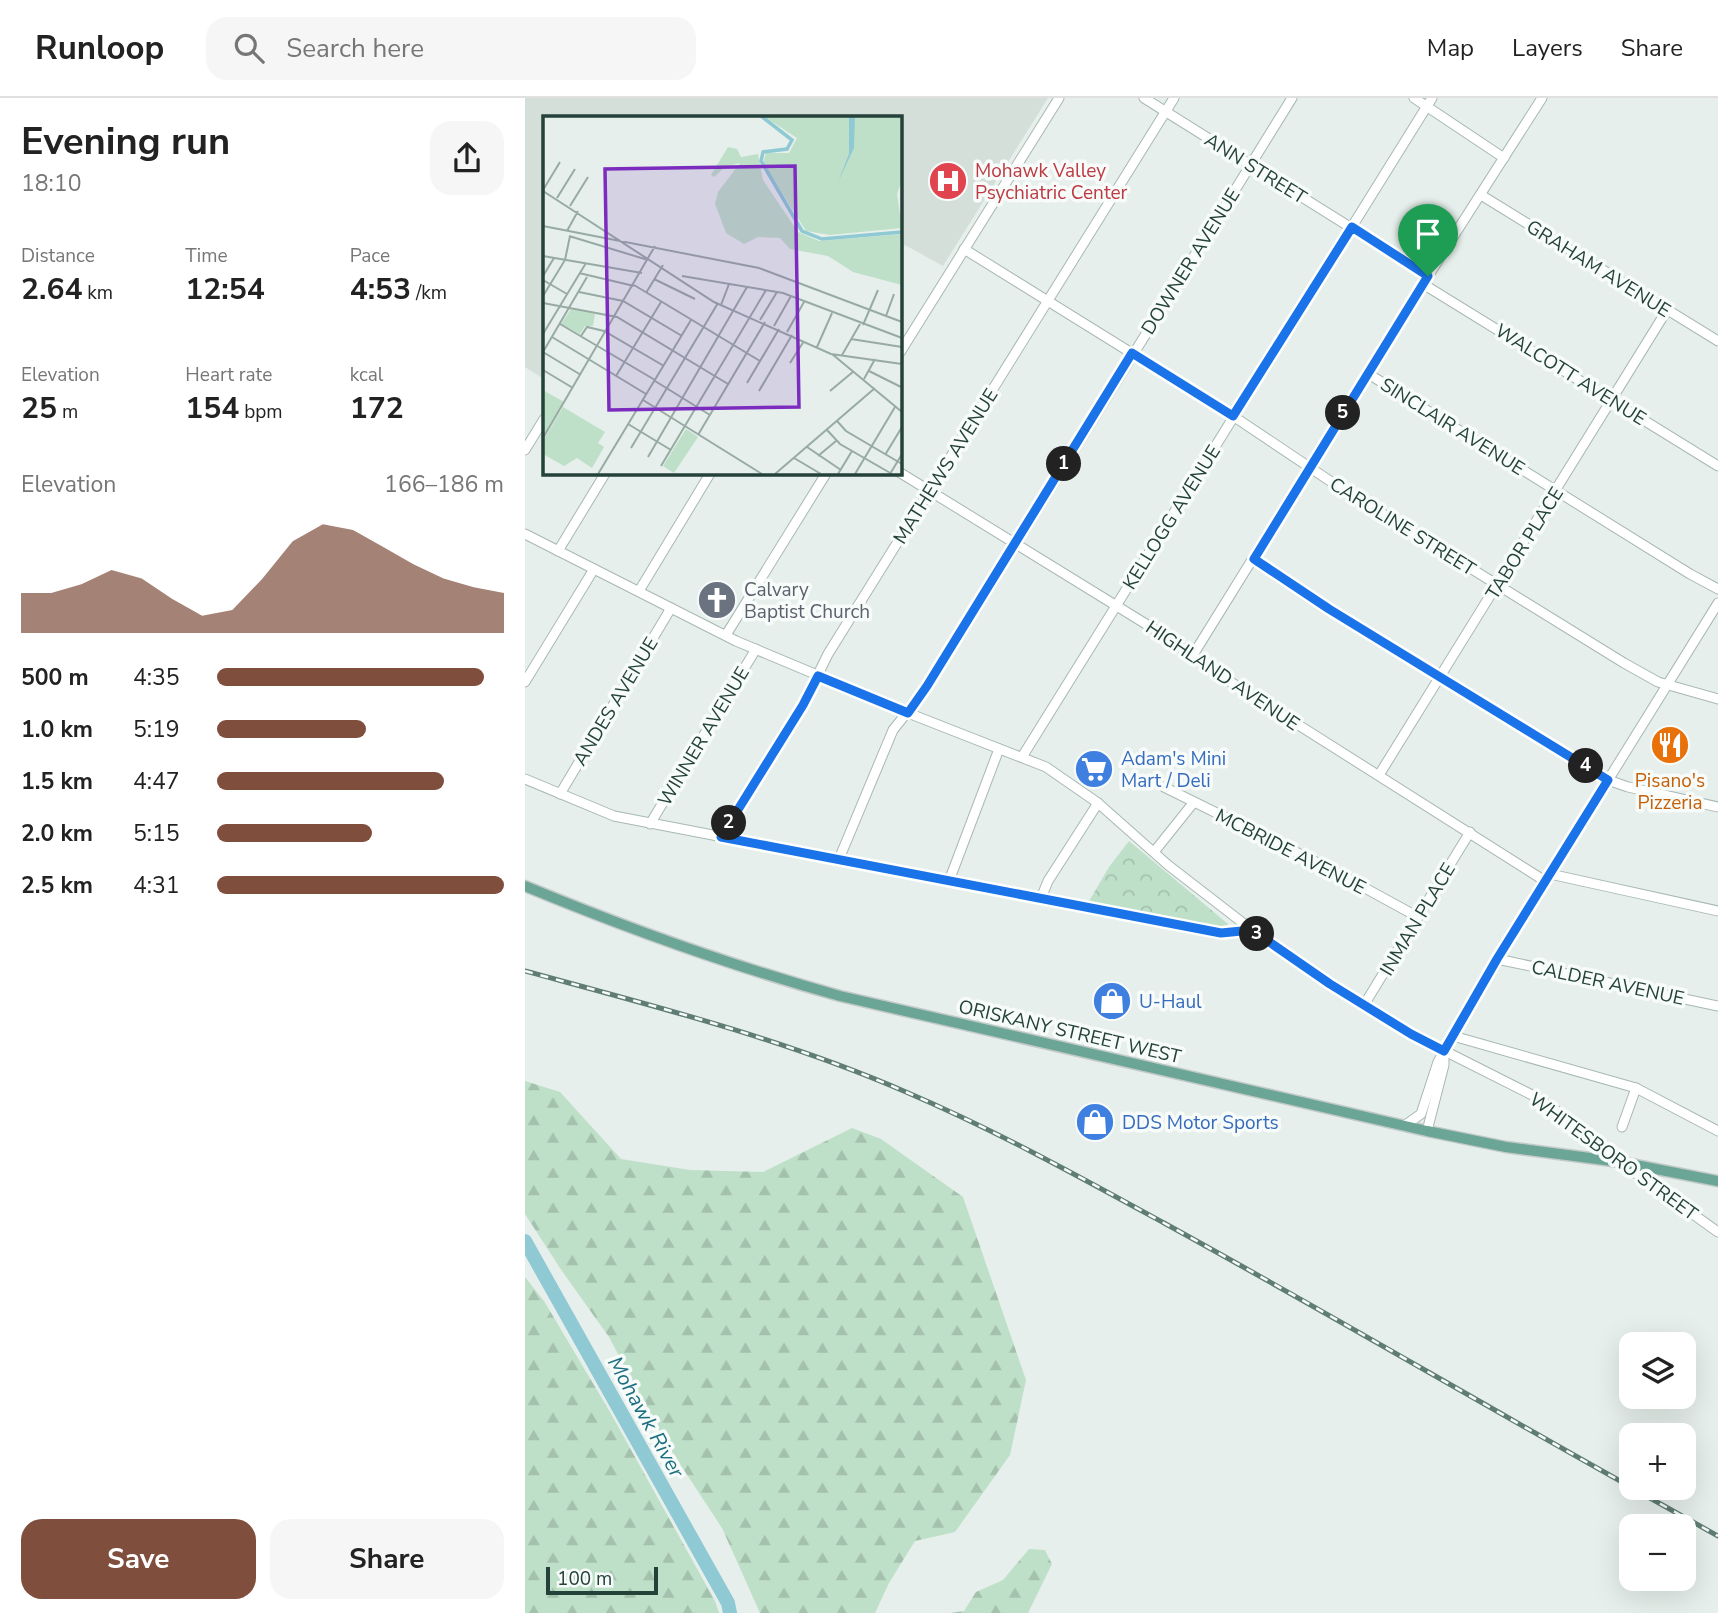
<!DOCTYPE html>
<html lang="en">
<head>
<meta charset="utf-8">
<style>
  :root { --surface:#fff; --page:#f6f6f6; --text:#222; --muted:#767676; --line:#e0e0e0; --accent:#804e3d }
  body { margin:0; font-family:"Nunito Sans",sans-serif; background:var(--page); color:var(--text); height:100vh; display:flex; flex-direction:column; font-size:26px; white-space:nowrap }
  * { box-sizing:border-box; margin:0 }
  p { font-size:23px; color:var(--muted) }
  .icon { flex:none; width:38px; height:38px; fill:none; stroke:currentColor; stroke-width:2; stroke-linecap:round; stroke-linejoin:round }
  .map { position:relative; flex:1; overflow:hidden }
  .side { display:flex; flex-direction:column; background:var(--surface); width:525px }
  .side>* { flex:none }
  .controls { position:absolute; left:1094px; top:1234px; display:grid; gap:14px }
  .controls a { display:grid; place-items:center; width:77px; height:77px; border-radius:14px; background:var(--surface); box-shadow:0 7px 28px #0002; font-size:35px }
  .scale { position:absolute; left:21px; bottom:18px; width:112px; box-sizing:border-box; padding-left:7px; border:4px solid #24423a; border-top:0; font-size:19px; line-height:24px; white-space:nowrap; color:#24423a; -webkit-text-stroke:5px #f7fbf9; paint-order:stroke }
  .pin { position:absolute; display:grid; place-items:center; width:60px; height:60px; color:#fff; margin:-72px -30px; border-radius:50% 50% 50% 0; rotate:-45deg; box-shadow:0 0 7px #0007 }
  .pin .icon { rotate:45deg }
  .km { position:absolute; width:35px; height:35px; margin:-18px; border-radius:50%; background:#222; color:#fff; font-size:19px; line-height:35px; text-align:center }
  .round { display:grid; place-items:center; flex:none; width:74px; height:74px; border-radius:21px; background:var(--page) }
  .summary { display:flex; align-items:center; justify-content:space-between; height:119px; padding:0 21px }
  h1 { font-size:38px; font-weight:700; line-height:52px }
  .figures { display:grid; grid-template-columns:repeat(3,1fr); gap:10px; height:119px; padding:7px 21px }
  .figures div { display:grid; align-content:center }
  .figures b { font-size:30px; font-weight:700 }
  .figures small { font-size:19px; font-weight:400 }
  .figures p { font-size:19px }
  .chart { height:196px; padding:14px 21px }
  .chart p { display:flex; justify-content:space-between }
  .chart svg { width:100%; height:126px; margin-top:7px; fill:var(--accent); opacity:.7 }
  .action { display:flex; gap:14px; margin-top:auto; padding:14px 21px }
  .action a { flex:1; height:80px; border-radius:21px; background:var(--accent); color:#fff; font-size:28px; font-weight:700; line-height:80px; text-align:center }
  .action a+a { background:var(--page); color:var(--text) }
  ul { padding:0 21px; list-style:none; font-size:23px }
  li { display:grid; grid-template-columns:112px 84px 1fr; align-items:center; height:52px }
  li i { height:18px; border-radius:9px; background:var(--accent) }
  header { display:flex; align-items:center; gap:42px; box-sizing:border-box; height:98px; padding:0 35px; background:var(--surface); border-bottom:2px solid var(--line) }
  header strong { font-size:33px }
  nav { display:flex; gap:38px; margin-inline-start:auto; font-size:24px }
  .search { width:490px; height:63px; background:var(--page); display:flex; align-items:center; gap:18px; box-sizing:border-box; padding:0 24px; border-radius:21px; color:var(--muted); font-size:26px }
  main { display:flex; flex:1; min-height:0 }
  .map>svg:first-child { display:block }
  .built { fill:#d4dfda }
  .forest { fill:url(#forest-firs) }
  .park { fill:url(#park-crowns) }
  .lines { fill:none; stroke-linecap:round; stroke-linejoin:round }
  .river { stroke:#8ec9d4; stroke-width:14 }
  .minor-casing { stroke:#a8b8b2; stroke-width:11 }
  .major-casing { stroke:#c2cac8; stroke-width:13 }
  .minor { stroke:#fff; stroke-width:9 }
  .major { stroke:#6aa596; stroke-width:10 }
  .rail-casing { stroke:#5f7d75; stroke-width:5 }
  .rail { stroke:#f7fbf9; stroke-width:2.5; stroke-dasharray:8; stroke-linecap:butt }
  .route-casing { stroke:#fff; stroke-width:14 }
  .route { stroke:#1a73e8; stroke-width:9 }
  .labels { text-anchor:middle; stroke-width:7; stroke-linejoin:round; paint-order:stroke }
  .street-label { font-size:19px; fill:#24423a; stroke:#f7fbf9 }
  .health-label { font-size:19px; fill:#be3a42; stroke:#f7fbf9; text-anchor:start }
  .worship-label { font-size:19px; fill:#5b616d; stroke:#f7fbf9; text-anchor:start }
  .shop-label { font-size:19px; fill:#366cbe; stroke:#f7fbf9; text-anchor:start }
  .food-label { font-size:19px; fill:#c56008; stroke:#f7fbf9 }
  .water-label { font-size:21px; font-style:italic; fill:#1c6f80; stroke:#f7fbf9 }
  .inset-river { fill:none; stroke:#8ec9d4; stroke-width:3.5 }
  .inset-road { fill:none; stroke:#98aaa4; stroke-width:2 }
  .view { fill:#7b2cbf; fill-opacity:0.15; stroke:#7b2cbf; stroke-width:3.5 }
  .inset-edge { fill:none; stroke:#24423a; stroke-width:3.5 }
</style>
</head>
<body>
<header>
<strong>Runloop</strong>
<div class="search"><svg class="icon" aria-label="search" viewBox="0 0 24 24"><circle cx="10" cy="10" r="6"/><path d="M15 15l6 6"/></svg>Search here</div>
<nav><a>Map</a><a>Layers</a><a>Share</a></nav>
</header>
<main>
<section class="side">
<div class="summary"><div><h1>Evening run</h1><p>18:10</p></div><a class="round"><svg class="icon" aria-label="share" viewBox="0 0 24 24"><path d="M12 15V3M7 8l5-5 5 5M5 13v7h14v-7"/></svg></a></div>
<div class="figures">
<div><p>Distance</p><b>2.64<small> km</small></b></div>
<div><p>Time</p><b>12:54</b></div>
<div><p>Pace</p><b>4:53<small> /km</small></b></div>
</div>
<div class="figures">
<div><p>Elevation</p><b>25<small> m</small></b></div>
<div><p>Heart rate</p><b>154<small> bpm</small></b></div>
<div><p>kcal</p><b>172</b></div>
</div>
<div class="chart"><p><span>Elevation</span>166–186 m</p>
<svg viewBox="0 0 160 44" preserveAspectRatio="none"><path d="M0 44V30L10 30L20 27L30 22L40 25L50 32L60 38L70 36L80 25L90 12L100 6L110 8L120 14L130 20L140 25L150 28L160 30V44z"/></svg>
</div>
<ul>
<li><b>500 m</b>4:35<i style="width:93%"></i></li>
<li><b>1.0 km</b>5:19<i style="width:52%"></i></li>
<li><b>1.5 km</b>4:47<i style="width:79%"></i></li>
<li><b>2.0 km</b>5:15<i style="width:54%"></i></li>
<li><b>2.5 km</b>4:31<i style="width:100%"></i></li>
</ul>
<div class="action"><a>Save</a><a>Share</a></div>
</section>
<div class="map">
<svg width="1193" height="1515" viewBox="0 0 1193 1515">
  <defs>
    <pattern id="forest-firs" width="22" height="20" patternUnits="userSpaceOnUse" patternTransform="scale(1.75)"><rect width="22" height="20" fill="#bfe0c8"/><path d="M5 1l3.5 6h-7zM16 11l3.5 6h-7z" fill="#a4c1ad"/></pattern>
    <pattern id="park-crowns" width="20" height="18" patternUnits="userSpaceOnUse" patternTransform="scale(1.75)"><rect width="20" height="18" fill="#bfe0c8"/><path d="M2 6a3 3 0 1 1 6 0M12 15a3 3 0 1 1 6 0" fill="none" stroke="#a4c1ad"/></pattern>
  </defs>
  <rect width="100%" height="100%" fill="#e6efeb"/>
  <polygon class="built" points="0,0 523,0 418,168 380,147 375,155 374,19 19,19 19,281 0,269"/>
  <g class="forest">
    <polygon points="0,983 35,994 96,1061 165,1072 238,1074 327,1030 356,1041 438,1099 501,1282 485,1357 430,1434 390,1443 364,1485 350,1515 235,1515 197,1430 136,1337 84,1239 37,1173 0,1116"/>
    <polygon points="0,1179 19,1203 85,1314 190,1503 194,1515 0,1515"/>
    <polygon points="504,1451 520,1452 527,1466 503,1515 425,1515 439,1513 451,1494 478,1482"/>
  </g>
  <polygon class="park" points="604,743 703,826 699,831 563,805 584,769"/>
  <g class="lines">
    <polyline class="river" points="0,1143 203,1505 205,1515"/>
    <g class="minor-casing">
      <g id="minor">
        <polyline points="619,0 903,178"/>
        <polyline points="889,0 979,60"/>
        <polyline points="956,97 1193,243"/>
        <polyline points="439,151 708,318 811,387 1099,565 1133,584 1193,601"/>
        <polyline points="898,186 1193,368"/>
        <polyline points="374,256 534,0"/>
        <polyline points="842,275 1165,476 1193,491"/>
        <polyline points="0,352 19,321"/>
        <polyline points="374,374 629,531 693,576 1020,783"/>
        <polyline points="0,436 211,543 383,615 521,669 573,705 643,767 727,832 805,886 886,936 1011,999 1035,1015 1095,1064 1193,1134"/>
        <polyline points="33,453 81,374"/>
        <polyline points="728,461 805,511 1083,682 1103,689 1193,709"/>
        <polyline points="114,493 186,374"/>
        <polyline points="201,537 302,374"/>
        <polyline points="668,557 898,186 1017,0"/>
        <polyline points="0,584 69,471"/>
        <polyline points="497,659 907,0"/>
        <polyline points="854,677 1142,212"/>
        <polyline points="0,681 89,718 696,835 727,832"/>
        <polyline points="639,689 807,772 893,819"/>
        <polyline points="35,696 146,510"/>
        <polyline points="125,726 231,551"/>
        <polyline points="196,739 278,607 303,556 649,0"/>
        <polyline points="629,754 669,704"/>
        <polyline points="314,761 368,632 403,588 767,0"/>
        <polyline points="1025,776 1193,813"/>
        <polyline points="424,783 474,651"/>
        <polyline points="516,800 523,783 573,705"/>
        <polyline points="972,861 1193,908"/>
        <polyline points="839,907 945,734"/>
        <polyline points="928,938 1111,990 1193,1033"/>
        <polyline points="879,1028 896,1016 913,964 972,861 1193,505"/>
        <polyline points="1097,1029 1111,990"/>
        <polyline points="902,1033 919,967 919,955"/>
      </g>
    </g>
    <g class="major-casing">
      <path id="major" d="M0,788C104,831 207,868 315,898L902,1033L981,1049L1095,1064L1193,1083"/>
    </g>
    <use href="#minor" class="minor"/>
    <use href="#major" class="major"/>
    <g class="rail-casing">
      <g id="rail">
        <path d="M0,873C129,908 259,941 381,994C470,1032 555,1079 639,1125C796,1211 950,1302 1106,1389"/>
        <polyline points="1107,1390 1193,1438"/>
      </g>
    </g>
    <use href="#rail" class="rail"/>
  </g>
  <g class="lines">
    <g class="route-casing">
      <polygon id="route" points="827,129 903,178 729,461 804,511 1083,682 972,861 919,953 886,936 805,886 727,832 696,835 196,739 278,607 293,578 383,615 402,588 607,255 708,318"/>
    </g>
    <use href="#route" class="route"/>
  </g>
  <defs>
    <g id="hospital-disc" transform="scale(2.0125)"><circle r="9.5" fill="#e0444e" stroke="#f7fbf9"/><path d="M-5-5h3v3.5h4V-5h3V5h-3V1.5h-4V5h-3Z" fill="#fff"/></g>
    <g id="church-disc" transform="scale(2.0125)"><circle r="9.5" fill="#6b7280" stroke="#f7fbf9"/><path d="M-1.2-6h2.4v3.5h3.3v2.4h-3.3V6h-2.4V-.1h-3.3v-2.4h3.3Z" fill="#fff"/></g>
    <g id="restaurant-disc" transform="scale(2.0125)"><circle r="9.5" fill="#e8710a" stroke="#f7fbf9"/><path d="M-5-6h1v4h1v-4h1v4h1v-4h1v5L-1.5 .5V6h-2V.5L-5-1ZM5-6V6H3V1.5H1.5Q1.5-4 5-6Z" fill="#fff"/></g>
    <g id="supermarket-disc" transform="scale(2.0125)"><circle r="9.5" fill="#3f7fe0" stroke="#f7fbf9"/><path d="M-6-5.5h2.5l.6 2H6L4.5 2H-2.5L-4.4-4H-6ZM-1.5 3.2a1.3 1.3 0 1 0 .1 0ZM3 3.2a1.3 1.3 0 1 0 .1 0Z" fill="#fff"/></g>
    <g id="shop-disc" transform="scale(2.0125)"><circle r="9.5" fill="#3f7fe0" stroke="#f7fbf9"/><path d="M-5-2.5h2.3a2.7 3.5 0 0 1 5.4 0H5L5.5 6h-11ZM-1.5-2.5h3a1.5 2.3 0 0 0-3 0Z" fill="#fff"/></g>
  </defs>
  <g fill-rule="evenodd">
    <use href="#hospital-disc" x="423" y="83"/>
    <use href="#church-disc" x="192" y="502"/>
    <use href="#restaurant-disc" x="1145" y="647"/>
    <use href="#supermarket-disc" x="569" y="671"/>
    <use href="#shop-disc" x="587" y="903"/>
    <use href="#shop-disc" x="570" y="1024"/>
  </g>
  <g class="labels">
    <g class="street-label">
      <text transform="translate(731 70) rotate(32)" y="7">ANN STREET</text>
      <text transform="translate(665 163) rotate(-58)" y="7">DOWNER AVENUE</text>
      <text transform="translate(1074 170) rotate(32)" y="7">GRAHAM AVENUE</text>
      <text transform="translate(1046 276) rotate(32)" y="7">WALCOTT AVENUE</text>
      <text transform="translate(928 328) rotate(32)" y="7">SINCLAIR AVENUE</text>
      <text transform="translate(420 368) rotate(-58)" y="7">MATHEWS AVENUE</text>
      <text transform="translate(646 419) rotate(-58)" y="7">KELLOGG AVENUE</text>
      <text transform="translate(878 428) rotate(32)" y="7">CAROLINE STREET</text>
      <text transform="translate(999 445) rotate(-58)" y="7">TABOR PLACE</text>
      <text transform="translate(698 577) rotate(34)" y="7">HIGHLAND AVENUE</text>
      <text transform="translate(90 603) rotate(-59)" y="7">ANDES AVENUE</text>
      <text transform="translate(178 638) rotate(-59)" y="7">WINNER AVENUE</text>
      <text transform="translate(766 753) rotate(27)" y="7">MCBRIDE AVENUE</text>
      <text transform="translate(892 821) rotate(-59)" y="7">INMAN PLACE</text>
      <text transform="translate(1083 884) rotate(12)" y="7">CALDER AVENUE</text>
      <text transform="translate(545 933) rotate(13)" y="7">ORISKANY STREET WEST</text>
      <text transform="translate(1089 1058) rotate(36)" y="7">WHITESBORO STREET</text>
    </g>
    <g class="health-label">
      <text x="450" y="79">Mohawk Valley<tspan x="450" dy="22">Psychiatric Center</tspan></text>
    </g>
    <g class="worship-label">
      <text x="219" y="498">Calvary<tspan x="219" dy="22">Baptist Church</tspan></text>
    </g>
    <g class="shop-label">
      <text x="596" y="667">Adam's Mini<tspan x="596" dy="22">Mart / Deli</tspan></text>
      <text x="614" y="910">U-Haul</text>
      <text x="597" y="1031">DDS Motor Sports</text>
    </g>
    <g class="food-label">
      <text x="1145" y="689">Pisano's<tspan x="1145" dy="22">Pizzeria</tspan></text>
    </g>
    <g class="water-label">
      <text transform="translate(121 1319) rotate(61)" y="7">Mohawk River</text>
    </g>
  </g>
  <g transform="translate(18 18)">
    <rect width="359" height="359" fill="#e6efeb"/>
    <path d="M220,0H359V64L354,78L359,112L287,119L263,115L220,47L223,37H246L254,22ZM185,31L194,33L198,41L215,38L220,64L255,116L276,125L359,118V169L310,156L285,140L247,133L237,122L215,121L201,128L183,117L172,88L175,76L197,47L182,51L171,61L168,59Z" fill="#bfe0c8"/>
    <path d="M0,274L21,286L0,321ZM20,291L62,316L55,327L61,331L49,352L34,342L21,350L0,338V325Z" fill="#bfe0c8"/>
    <path d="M28,193L52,198L50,210H42L37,218L18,208ZM143,313L155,321L131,357L120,350Z" fill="#bfe0c8"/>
    <path d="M306,0H312L311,32L295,66L306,38Z" fill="#8ec9d4"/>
    <path class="inset-river" d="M218,0L249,24L244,33L220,36L218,45L259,115L279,123L359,116"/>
    <path class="inset-road" d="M0,74L17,46M0,75L171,186L288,238L359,248M14,82L32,53M27,90L45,61M0,110L216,152L359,206M24,115L35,95M26,120L105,144M0,140L99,157M36,157L91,170M0,160L11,142M139,160L240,177L359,222M111,163L152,183M0,164L24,178M91,169L217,245M36,176L80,185L139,220M103,177L120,149M0,180L22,144L27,120M0,187L74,201L185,268M178,189L186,168M343,200L351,178M217,204L234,176M17,208L112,264M320,209L335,174M231,210L248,180M244,216L261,186M0,218L43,147M38,220L44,211L61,215L121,250M9,221L103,278M308,223L359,231M274,231L289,197M0,236L44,161M0,236L38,259M289,238L359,296M299,239L317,208M247,247L261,225M0,254L30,272M326,255L358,271M73,260L118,186M321,263L332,243M112,265L167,299M204,267L236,213M216,275L249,219M287,275L311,255M100,284L219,358M294,305L303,315L359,348M85,308L128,334M284,314L297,328L349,358M155,319L222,206M0,322L112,130M264,331L298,354M88,332L175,187M342,339L359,311M275,340L293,325M105,341L204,171M251,342L278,358M118,350L223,174M55,358L148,204M232,358L332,272M295,358L309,335M312,358L352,291M347,358L359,338"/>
    <path class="view" d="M252,50L256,291L66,294L62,53Z"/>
    <rect width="359" height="359" class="inset-edge"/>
  </g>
</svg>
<div class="controls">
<a><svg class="icon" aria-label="layers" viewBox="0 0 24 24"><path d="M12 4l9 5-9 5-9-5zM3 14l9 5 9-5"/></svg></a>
<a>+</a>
<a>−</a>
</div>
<div class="scale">100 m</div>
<div class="pin" style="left:903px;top:178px;background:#1e9e55"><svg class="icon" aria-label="arrive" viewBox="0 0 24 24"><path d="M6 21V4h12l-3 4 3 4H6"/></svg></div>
<b class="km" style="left:539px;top:366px">1</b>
<b class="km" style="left:204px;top:725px">2</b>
<b class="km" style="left:732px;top:836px">3</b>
<b class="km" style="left:1061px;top:668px">4</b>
<b class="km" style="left:818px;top:315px">5</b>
</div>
</main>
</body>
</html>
